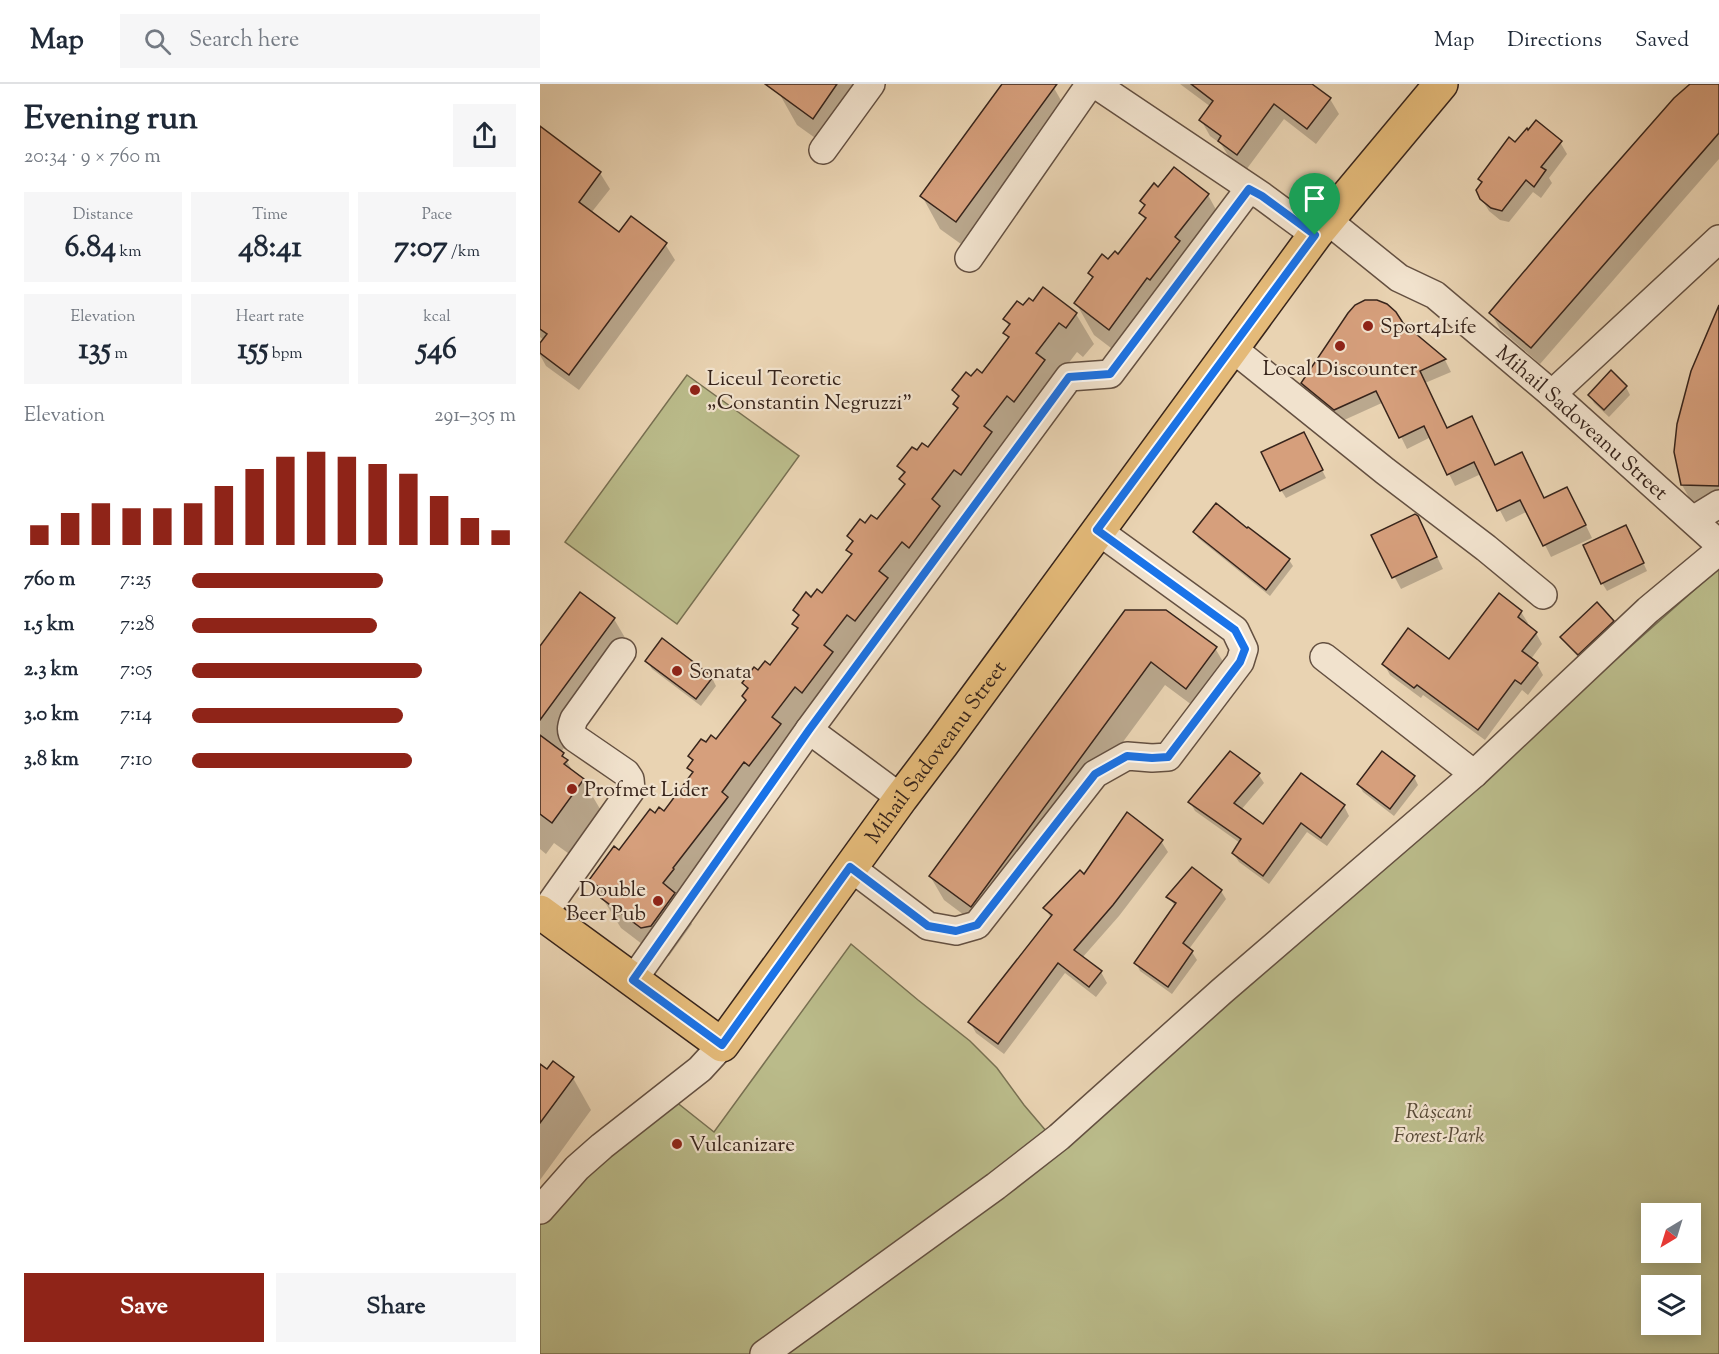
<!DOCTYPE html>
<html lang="en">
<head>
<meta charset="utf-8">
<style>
  :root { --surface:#fff; --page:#f6f6f7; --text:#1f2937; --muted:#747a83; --line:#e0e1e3; --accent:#8f2418 }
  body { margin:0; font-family:"Sorts Mill Goudy",serif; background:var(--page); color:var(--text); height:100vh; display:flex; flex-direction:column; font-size:22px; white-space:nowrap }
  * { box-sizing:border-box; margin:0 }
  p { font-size:20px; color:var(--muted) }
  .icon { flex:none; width:33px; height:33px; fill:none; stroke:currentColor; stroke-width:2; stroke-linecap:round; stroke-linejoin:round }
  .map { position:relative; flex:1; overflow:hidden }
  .side { display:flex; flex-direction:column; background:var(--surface); width:540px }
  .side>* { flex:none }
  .needle { width:39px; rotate:218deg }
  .fabs { position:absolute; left:1101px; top:1119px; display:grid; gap:12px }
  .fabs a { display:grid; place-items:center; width:60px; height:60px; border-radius:0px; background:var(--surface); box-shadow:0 3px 15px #0003; font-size:30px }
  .pin { position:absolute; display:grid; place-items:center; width:51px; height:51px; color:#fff; margin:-62px -26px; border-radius:50% 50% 50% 0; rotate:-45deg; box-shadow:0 0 6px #0007 }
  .pin .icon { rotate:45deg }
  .round { display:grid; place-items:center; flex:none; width:63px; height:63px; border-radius:0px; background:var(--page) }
  .headline { display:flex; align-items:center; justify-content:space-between; height:102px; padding:0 24px }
  h1 { font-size:33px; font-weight:700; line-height:45px }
  .metrics { display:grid; grid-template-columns:repeat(3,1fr); gap:9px; height:102px; padding:6px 24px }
  .metrics div { display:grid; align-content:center; border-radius:0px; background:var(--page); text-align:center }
  .metrics b { font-size:30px; font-weight:700 }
  .metrics small { font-size:16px; font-weight:400 }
  .metrics p { font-size:16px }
  .chart { height:168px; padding:12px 24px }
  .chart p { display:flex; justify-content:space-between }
  .chart svg { width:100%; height:108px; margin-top:6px; stroke:var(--accent); stroke-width:6 }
  .button { display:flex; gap:12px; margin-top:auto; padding:12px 24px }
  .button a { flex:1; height:69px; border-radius:0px; background:var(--accent); color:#fff; font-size:24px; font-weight:700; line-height:69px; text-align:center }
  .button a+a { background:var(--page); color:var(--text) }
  ul { padding:0 24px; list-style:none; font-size:20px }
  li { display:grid; grid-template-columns:96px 72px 1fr; align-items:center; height:45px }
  li i { height:15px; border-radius:8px; background:var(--accent) }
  header { display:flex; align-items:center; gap:36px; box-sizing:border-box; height:84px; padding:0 30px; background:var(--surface); border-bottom:2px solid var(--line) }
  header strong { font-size:28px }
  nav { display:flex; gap:33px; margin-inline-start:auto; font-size:21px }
  .search { width:420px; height:54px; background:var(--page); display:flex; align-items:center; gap:15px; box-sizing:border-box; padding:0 21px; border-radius:0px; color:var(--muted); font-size:22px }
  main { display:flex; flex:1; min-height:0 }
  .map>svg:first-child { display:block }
  .green { fill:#babb8a; stroke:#787052; stroke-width:1.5; fill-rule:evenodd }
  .shadow { fill:#0003 }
  .building { fill:#d69f7c; stroke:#37241b; stroke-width:1.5 }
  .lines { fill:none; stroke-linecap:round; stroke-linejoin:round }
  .minor-casing { stroke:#645041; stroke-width:30 }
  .major-casing { stroke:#37241b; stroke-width:36 }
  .minor { stroke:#f1e2cd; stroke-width:27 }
  .major { stroke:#e4ba79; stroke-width:33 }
  .route-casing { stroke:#fff; stroke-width:12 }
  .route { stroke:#1a73e8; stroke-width:8 }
  .poi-dot { fill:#8f2418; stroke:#f1e2cd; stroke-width:2 }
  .labels { text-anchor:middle; stroke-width:4.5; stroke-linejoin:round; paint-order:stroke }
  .poi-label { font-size:21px; fill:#37241b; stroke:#f1e2cd; text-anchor:start }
  .street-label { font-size:21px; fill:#37241b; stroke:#f1e2cd }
  .park-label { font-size:21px; font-style:italic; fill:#584a37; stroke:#f1e2cd }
</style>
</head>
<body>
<header>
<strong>Map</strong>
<div class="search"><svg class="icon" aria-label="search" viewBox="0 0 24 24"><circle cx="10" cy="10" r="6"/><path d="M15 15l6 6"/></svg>Search here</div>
<nav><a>Map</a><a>Directions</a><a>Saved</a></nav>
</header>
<main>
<section class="side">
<div class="headline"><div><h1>Evening run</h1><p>20:34 · 9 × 760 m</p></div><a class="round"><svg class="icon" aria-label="share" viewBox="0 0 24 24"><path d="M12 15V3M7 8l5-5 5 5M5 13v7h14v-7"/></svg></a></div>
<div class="metrics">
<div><p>Distance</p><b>6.84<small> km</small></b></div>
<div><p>Time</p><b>48:41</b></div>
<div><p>Pace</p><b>7:07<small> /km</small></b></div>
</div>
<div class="metrics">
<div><p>Elevation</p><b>135<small> m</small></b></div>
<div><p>Heart rate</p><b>155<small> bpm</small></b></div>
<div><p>kcal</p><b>546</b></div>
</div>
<div class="chart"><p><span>Elevation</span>291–305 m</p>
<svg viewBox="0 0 160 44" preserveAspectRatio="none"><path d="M5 44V36M15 44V31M25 44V27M35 44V29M45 44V29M55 44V27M65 44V20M75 44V13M85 44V8M95 44V6M105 44V8M115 44V11M125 44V15M135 44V24M145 44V33M155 44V38"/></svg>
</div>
<ul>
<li><b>760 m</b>7:25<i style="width:59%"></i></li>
<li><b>1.5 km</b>7:28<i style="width:57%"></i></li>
<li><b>2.3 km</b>7:05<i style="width:71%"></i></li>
<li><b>3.0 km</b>7:14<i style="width:65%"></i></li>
<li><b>3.8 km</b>7:10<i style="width:68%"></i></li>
</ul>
<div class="button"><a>Save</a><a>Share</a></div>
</section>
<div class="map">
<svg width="1179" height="1270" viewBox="0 0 1179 1270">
  <rect width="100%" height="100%" fill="#e9d3b2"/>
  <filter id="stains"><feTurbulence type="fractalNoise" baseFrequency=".00333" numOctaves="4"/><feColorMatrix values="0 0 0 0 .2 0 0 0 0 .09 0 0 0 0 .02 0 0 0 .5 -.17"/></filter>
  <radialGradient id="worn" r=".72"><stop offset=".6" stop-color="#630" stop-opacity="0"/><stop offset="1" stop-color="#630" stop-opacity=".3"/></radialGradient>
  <g class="green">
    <polygon points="147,291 259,372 137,540 25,458"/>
    <path d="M1179,484V1270H0V1114L28,1079L116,1002L174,1048L311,860L378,916L430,957L457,984L484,1021L518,1061L941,695ZM1112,1130H1150V1168H1112ZM1112,1202H1150V1240H1112Z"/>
  </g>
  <g class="shadow">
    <polygon points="245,0 339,0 292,66 257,41 239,9"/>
    <polygon points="464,0 509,0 514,4 532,36 435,170 400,145 382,112"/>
    <polygon points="640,0 770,0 790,15 799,30 776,60 744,35 706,86 689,73 681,60 670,52 661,36 671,23"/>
    <polygon points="1153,0 1179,0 1179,75 1000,280 960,245 951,229"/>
    <polygon points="0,44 60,89 70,105 51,129 79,150 125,160 135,176 39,306 6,282 0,271 0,262 4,256 0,253"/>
    <polygon points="1020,58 1027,70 1009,94 1012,99 1001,114 993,108 969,138 960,136 949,127 941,114 942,100 940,95 976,60"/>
    <polygon points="619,105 668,111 686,144 588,277 554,251 536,219 553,195 549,189 579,172 606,137 601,130 606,124 602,117"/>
    <polygon points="504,205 536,230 554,260 543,273 537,268 515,297 143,825 152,840 129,872 119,873 81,844 51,796 115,731 124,729 153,691 149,684 153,678 150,672 166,660 176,657 206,618 203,612 208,607 203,599 218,588 230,583 258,547 254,540 259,534 254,526 272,515 283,511 312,473 308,466 313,460 309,452 325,441 337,438 365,402 361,395 364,391 359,382 377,369 388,365 418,326 414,321 419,315 413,306 431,294 442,291 469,256 465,249 469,243 465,235 483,223 494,219"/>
    <polygon points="1179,234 1179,418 1151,417 1142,401"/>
    <polygon points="861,240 905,276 911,288 885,299 908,346 938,346 956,382 1005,416 1034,417 1052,454 1011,473 988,427 966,438 941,390 915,402 891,353 867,365 844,318 802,337 769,311 762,299"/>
    <polygon points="1086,303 1090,311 1069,333 1054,319 1050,311"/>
    <polygon points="768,358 786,394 746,414 741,406"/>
    <polygon points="884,446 903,485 861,505 833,452"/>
    <polygon points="655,448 749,476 753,482 730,512 658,454"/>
    <polygon points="1090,450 1107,487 1067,507 1062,499"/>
    <polygon points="959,512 981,528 988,539 986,541 996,549 1002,560 991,575 997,580 1003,591 988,611 982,606 945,656 883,611 881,614 850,591 844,580 910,577"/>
    <polygon points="585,528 675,564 689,588 660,627 625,601 444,846 404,816 390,792"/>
    <polygon points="74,535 94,569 21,668 34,689 43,696 63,730 32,772 14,759 6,770 0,765 0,565"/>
    <polygon points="1073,538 1077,545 1043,578 1027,561 1022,553"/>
    <polygon points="107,577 172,594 176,602 161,622 112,585"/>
    <polygon points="718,690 724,699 701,726 723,742 804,722 809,732 787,762 767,748 729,800 699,778 693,769 700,759 655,727 650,718"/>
    <polygon points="874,693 878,701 854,732 823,708 819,701"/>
    <polygon points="621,757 628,768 579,832 542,874 561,888 567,899 556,913 525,889 464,970 436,949 430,938 511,834 505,824 544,792"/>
    <polygon points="653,785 681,807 686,815 649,865 652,868 657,876 632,910 600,887 596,879 636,823 628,813"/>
    <polygon points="0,982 7,987 33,994 51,1026 0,1096"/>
  </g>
  <g class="building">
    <polygon points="225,0 297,0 273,35"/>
    <polygon points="462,0 517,0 416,138 380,112"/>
    <polygon points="651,0 772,0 791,14 767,45 734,20 697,71 678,57 681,52 659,36 673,17"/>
    <polygon points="1150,0 1179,0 1179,49 991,264 949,229 1047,113 1134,14"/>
    <polygon points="996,36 1022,57 1001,83 1006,86 994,103 986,96 962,127 951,124 940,115 936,106 942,98 938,95 969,53 975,58 987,44 988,46"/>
    <polygon points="0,42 61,88 39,118 79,148 91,132 127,159 29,291 0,269 0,259 7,250 0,245"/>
    <polygon points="634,83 669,110 635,153 640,157 610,196 607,194 569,246 534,219 553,193 548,189 562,170 568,175 575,167 578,170 606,134 599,129 605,121 600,117 614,99 618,103"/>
    <polygon points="503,203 537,229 526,244 519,239 496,269 505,276 474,318 467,312 444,342 452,348 421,391 414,386 392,415 400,422 369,464 362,458 339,487 348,494 315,537 307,531 284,561 293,568 262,609 255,603 232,633 241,640 209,682 204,678 182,708 188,713 133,784 134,785 123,799 135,809 111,842 101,844 61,814 66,808 49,796 74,762 79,766 110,725 115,729 119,723 124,727 153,688 147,684 153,676 148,672 161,655 166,658 171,651 176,655 206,616 202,612 208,604 202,599 214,583 218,586 225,577 230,581 258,544 252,540 259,531 253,526 266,508 271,513 277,505 282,509 312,470 306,466 313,457 307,452 320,435 325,439 331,431 337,435 365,400 359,395 365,388 357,382 372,363 377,366 382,359 388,363 418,324 413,320 419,312 412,306 426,288 431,292 437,285 442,289 469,253 463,249 470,240 463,235 477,217 483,221 489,214 493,217"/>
    <polygon points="825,216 837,216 847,220 856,228 863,239 906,275 880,287 907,344 932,332 955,381 982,368 1004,414 1027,403 1046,441 1003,462 980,416 957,427 934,378 907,391 884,342 859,354 836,307 794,326 761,299 808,229 815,221"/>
    <polygon points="1179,221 1179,402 1141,401 1134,368 1137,340 1151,287"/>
    <polygon points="1071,286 1087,302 1064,326 1048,311"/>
    <polygon points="764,348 783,386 740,407 721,368"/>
    <polygon points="676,419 707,444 708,443 750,475 726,506 653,448"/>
    <polygon points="875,430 878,432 897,473 852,494 831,451"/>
    <polygon points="1086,441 1104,479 1061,500 1043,461"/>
    <polygon points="40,508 75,534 0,636 0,562"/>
    <polygon points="959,509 982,527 978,533 997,548 982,567 998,579 981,600 975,596 938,646 877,601 874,604 842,580 868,544 909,575"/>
    <polygon points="1057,518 1074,537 1038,571 1020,553"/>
    <polygon points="585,526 626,526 677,563 646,605 611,578 431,823 389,792"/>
    <polygon points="122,554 173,593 156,615 105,577"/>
    <polygon points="0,651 24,669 22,672 28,676 24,680 44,695 12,739 0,730"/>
    <polygon points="690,667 720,689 694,719 723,740 761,689 805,721 781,754 761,739 723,792 692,769 701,755 648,718"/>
    <polygon points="842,667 875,692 850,725 817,700"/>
    <polygon points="587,728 623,756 573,821 534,866 562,887 549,903 518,879 458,960 428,938 512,831 503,824 540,786 544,790"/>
    <polygon points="652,783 682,806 643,859 653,867 628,903 594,879 636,819 626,813"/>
    <polygon points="13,977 34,993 0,1039 0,980 7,985"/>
  </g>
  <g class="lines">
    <g class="minor-casing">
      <g id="minor">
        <polyline points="555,0 722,112 775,151"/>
        <polyline points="283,66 331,0"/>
        <path id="s1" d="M787,136L859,194L895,211L1012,310L1179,460"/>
        <polyline points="429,174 550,0"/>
        <polyline points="692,264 845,387 946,464 1003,511"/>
        <polyline points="1012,310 1179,155"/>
        <polyline points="1153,436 1179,420"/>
        <polyline points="784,573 934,690"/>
        <polyline points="269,646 361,714"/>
        <polyline points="310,783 388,842 416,847 437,841 555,690 587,672 612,674 628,673 700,578 704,565 695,546 557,446"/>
        <path d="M3,830L91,706L90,695L86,689L35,654C30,647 31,643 34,635L82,568"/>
        <polyline points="93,896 269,646 529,293 570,290 709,105"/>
        <polyline points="0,1126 37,1084 62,1062 160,985 182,961"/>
        <polyline points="224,1270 456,1102 519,1053 682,907 934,690 1108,526 1179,467"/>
      </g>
    </g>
    <g class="major-casing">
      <g id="major">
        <path id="s2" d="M0,828L182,961L361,714L402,660L775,151L901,0"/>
      </g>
    </g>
    <use href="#minor" class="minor"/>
    <use href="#major" class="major"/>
  </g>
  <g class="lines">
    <g class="route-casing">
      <polygon id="route" points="709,105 722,112 775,151 557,446 695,546 705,565 700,578 628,673 612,674 587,672 555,690 437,841 416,847 388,842 310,783 182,961 93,896 269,646 529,293 570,290"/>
    </g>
    <use href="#route" class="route"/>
  </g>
  <g class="poi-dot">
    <circle cx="828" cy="242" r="6"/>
    <circle cx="800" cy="262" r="6"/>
    <circle cx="155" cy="306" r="6"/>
    <circle cx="137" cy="587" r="6"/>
    <circle cx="32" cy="705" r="6"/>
    <circle cx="118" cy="817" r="6"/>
    <circle cx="137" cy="1060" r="6"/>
  </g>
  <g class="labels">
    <g class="poi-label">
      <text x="840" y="249">Sport4Life</text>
      <text x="800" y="291" text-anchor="middle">Local Discounter</text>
      <text x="167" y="301">Liceul Teoretic<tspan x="167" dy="24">„Constantin Negruzzi”</tspan></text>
      <text x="149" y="594">Sonata</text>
      <text x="44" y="712">Profmet Lider</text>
      <text x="106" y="812" text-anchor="end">Double<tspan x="106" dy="24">Beer Pub</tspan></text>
      <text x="149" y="1067">Vulcanizare</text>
    </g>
    <g class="street-label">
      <text dy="7" stroke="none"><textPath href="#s1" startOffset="327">Mihail Sadoveanu Street</textPath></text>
      <text dy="7" stroke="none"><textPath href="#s2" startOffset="588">Mihail Sadoveanu Street</textPath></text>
    </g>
    <g class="park-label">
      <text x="899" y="1034">Râșcani<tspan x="899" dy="24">Forest-Park</tspan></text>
    </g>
  </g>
  <rect width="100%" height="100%" filter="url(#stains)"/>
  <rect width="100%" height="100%" fill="url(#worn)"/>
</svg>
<div class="fabs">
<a><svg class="needle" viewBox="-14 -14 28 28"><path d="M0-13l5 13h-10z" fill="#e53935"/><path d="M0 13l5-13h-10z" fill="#747a83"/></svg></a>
<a><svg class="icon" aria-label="layers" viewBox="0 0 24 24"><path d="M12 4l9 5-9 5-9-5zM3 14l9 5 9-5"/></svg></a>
</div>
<div class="pin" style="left:775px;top:151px;background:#1e9e55"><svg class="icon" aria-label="arrive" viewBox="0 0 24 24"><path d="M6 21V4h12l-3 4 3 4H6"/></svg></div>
</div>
</main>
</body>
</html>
